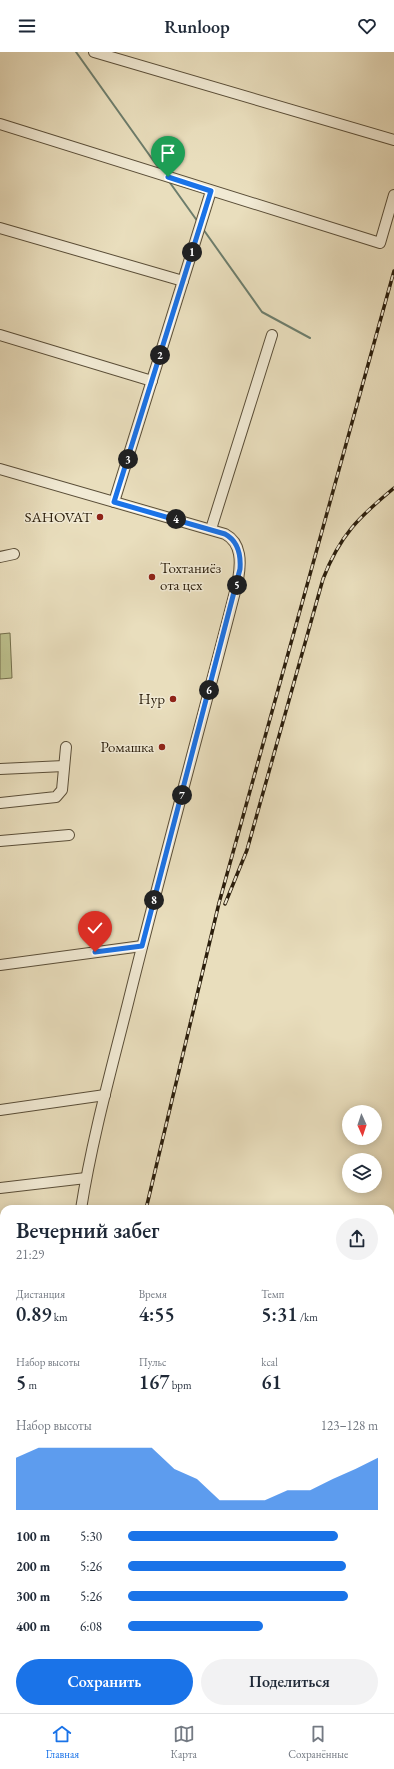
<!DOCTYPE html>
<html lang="ru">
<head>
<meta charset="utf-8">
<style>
  :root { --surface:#fff; --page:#f2f2f3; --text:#1f2937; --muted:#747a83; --line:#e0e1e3; --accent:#1a73e8 }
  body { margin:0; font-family:"EB Garamond",serif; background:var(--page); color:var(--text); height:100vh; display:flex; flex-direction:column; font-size:15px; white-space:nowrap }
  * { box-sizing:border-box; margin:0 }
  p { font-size:13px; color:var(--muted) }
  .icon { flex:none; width:22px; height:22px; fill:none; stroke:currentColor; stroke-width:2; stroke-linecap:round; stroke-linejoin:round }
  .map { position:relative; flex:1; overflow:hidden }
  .side { position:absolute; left:0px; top:1153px; width:394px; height:508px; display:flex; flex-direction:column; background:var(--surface); border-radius:12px 12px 0 0; box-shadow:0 2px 10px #0003 }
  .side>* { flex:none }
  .needle { width:26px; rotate:177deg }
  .controls { position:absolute; left:342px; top:1053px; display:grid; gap:8px }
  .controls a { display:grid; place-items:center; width:40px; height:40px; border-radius:50%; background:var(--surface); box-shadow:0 2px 10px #0003; font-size:20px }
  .pin { position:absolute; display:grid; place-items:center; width:34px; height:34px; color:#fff; margin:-41px -17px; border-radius:50% 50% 50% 0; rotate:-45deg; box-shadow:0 0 4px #0007 }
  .pin .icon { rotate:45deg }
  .km { position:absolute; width:20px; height:20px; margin:-10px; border-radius:50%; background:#222; color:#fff; font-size:11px; line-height:20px; text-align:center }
  .round { display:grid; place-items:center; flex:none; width:42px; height:42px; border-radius:21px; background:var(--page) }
  .headline { display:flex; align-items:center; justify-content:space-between; height:68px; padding:0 16px }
  h1 { font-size:22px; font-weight:600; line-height:30px }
  .stats { display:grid; grid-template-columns:repeat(3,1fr); gap:6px; height:68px; padding:4px 16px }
  .stats div { display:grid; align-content:center }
  .stats b { font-size:20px; font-weight:600 }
  .stats small { font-size:11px; font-weight:400 }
  .stats p { font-size:11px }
  .chart { height:112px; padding:8px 16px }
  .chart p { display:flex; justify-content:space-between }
  .chart svg { width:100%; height:72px; margin-top:4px; fill:var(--accent); opacity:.7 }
  .primary-button { display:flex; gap:8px; margin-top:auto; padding:8px 16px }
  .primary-button a { flex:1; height:46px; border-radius:24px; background:var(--accent); color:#fff; font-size:16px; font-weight:600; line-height:46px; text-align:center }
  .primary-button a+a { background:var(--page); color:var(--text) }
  ul { padding:0 16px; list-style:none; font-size:13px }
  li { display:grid; grid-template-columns:64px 48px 1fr; align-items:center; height:30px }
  li i { height:10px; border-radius:5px; background:var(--accent) }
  header { display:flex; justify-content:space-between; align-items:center; height:52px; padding:0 16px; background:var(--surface); font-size:18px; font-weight:600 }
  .menu { display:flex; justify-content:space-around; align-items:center; height:56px; border-top:1px solid var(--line); background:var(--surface); font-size:11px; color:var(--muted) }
  .menu a { display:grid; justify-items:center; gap:2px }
  .menu .current { color:var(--accent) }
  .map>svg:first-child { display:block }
  .pitch { fill:#bcc08d; stroke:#746f4c }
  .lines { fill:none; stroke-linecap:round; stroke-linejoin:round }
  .stream { stroke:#6d7d6c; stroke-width:2 }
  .minor-casing { stroke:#5a4e38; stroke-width:12 }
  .major-casing { stroke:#2b1e0c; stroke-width:15 }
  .minor { stroke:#f1ead4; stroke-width:10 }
  .major { stroke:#e9debd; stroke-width:13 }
  .rail-casing { stroke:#2b1e0c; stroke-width:3.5 }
  .rail { stroke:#f1ead4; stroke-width:2; stroke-dasharray:6; stroke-linecap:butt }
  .route-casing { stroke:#fff; stroke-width:8 }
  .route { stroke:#1a73e8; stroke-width:5 }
  .poi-dot { fill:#8f2418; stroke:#f1ead4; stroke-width:1.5 }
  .labels { text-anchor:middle; stroke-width:3; stroke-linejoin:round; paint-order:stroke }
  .poi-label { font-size:15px; fill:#2b1e0c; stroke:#f1ead4; text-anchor:end }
</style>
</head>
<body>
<header><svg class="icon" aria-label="menu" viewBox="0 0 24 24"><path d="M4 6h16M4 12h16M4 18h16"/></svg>Runloop<svg class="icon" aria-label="heart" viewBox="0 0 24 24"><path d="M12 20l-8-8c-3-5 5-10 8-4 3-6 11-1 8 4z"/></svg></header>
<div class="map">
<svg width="394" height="1661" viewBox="0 0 394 1661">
  <rect width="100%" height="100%" fill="#e9debd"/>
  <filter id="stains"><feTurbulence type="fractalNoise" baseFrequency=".005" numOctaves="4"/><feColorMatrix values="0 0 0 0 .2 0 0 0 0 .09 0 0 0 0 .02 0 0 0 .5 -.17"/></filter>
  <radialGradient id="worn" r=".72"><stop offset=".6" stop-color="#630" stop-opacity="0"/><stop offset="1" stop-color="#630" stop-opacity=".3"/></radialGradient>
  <polygon class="pitch" points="10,581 12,626 0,627 0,582"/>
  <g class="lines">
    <g class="stream">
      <polyline points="76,0 160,118"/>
      <polyline points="168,128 198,170"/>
      <polyline points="203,177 262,260 310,286"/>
      <polyline points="390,1384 394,1377"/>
    </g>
    <g class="minor-casing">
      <g id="minor">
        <polyline points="94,0 394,88"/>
        <polyline points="0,72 380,191 394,143"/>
        <polyline points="0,176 183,229"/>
        <polyline points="0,283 152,329"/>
        <path d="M0,417L225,482C242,491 241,511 238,528C202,669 163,809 128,951C111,1019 92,1087 81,1157"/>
        <polyline points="114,450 211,139"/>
        <polyline points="211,477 272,283"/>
        <polyline points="0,505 14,502"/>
        <polyline points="0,717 64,714"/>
        <polyline points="0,751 56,745 62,738 66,695"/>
        <polyline points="0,789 69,783"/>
        <polyline points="0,913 142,894"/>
        <polyline points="0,1058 105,1043"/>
        <polyline points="0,1136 86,1126"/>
        <polyline points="0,1178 4,1178"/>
        <polyline points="390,1220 394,1213"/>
        <polyline points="0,1372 4,1371"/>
        <polyline points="390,1408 394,1402"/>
        <polyline points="0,1442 4,1441"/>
        <polyline points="390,1442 394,1443"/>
        <polyline points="390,1510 394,1510"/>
        <polyline points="4,1592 4,1576"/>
        <polyline points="205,1657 223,1661"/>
      </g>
    </g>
    <g class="major-casing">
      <g id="major">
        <polyline points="0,1591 4,1592"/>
        <polyline points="390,1608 394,1608"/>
      </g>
    </g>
    <use href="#minor" class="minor"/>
    <use href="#major" class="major"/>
    <g class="rail-casing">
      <g id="rail">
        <path d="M225,852L247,798L323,527C340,483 359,465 394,436"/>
        <polyline points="146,1157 219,851 394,219"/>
        <polyline points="0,1619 4,1614"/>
        <polyline points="89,1657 89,1661"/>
        <polyline points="42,1661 42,1657"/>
      </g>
    </g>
    <use href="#rail" class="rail"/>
  </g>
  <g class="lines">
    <g class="route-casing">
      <path id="route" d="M95,900L142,894L240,517C241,503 238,489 225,482L114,450L211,139L168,125"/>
    </g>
    <use href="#route" class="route"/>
  </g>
  <g class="poi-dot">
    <circle cx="100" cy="465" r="4"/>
    <circle cx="152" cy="525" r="4"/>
    <circle cx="173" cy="647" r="4"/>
    <circle cx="162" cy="695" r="4"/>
  </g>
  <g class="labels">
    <g class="poi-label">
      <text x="92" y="470">SAHOVAT</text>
      <text x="160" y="521" text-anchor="start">Тохтаниёз<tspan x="160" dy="17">ота цех</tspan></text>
      <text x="165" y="652">Нур</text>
      <text x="154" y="700">Ромашка</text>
    </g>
  </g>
  <rect width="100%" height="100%" filter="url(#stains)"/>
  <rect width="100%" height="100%" fill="url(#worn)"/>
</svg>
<div class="controls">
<a><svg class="needle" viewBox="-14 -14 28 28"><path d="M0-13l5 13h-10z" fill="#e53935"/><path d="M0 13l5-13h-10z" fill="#747a83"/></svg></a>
<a><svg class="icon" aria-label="layers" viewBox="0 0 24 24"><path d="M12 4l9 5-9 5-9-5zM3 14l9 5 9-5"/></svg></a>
</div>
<div class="pin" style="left:168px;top:125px;background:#1e9e55"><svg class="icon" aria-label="arrive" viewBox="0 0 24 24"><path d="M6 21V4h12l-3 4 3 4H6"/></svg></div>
<div class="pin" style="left:95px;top:900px;background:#d93025"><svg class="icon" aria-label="check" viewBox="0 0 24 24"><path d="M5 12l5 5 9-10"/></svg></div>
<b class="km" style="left:192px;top:200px">1</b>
<b class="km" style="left:160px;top:303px">2</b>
<b class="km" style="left:128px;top:407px">3</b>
<b class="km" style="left:176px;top:467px">4</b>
<b class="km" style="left:237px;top:533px">5</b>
<b class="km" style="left:209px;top:638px">6</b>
<b class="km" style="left:182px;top:743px">7</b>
<b class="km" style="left:154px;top:848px">8</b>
<section class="side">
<div class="headline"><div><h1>Вечерний забег</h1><p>21:29</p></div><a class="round"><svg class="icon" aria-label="share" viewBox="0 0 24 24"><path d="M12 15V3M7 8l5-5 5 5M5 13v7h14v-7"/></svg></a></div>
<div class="stats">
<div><p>Дистанция</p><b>0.89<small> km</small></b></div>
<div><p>Время</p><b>4:55</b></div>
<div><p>Темп</p><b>5:31<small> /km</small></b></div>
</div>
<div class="stats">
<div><p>Набор высоты</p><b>5<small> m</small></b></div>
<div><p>Пульс</p><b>167<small> bpm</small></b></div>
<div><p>kcal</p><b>61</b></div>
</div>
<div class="chart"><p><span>Набор высоты</span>123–128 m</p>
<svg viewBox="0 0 160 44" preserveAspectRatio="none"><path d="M0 44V12L10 6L20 6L30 6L40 6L50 6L60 6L70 19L80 25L90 38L100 38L110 38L120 32L130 32L140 25L150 19L160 12V44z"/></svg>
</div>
<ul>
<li><b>100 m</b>5:30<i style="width:84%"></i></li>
<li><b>200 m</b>5:26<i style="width:87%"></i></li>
<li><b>300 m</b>5:26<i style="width:88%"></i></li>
<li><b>400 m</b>6:08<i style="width:54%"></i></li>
</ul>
<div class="primary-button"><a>Сохранить</a><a>Поделиться</a></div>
</section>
</div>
<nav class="menu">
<a class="current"><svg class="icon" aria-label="home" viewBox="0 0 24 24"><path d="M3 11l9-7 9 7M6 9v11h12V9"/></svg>Главная</a>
<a><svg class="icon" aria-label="map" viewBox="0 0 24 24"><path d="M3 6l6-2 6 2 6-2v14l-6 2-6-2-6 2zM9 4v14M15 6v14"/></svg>Карта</a>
<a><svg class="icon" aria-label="saved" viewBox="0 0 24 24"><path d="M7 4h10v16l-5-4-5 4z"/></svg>Сохранённые</a>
</nav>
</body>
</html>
